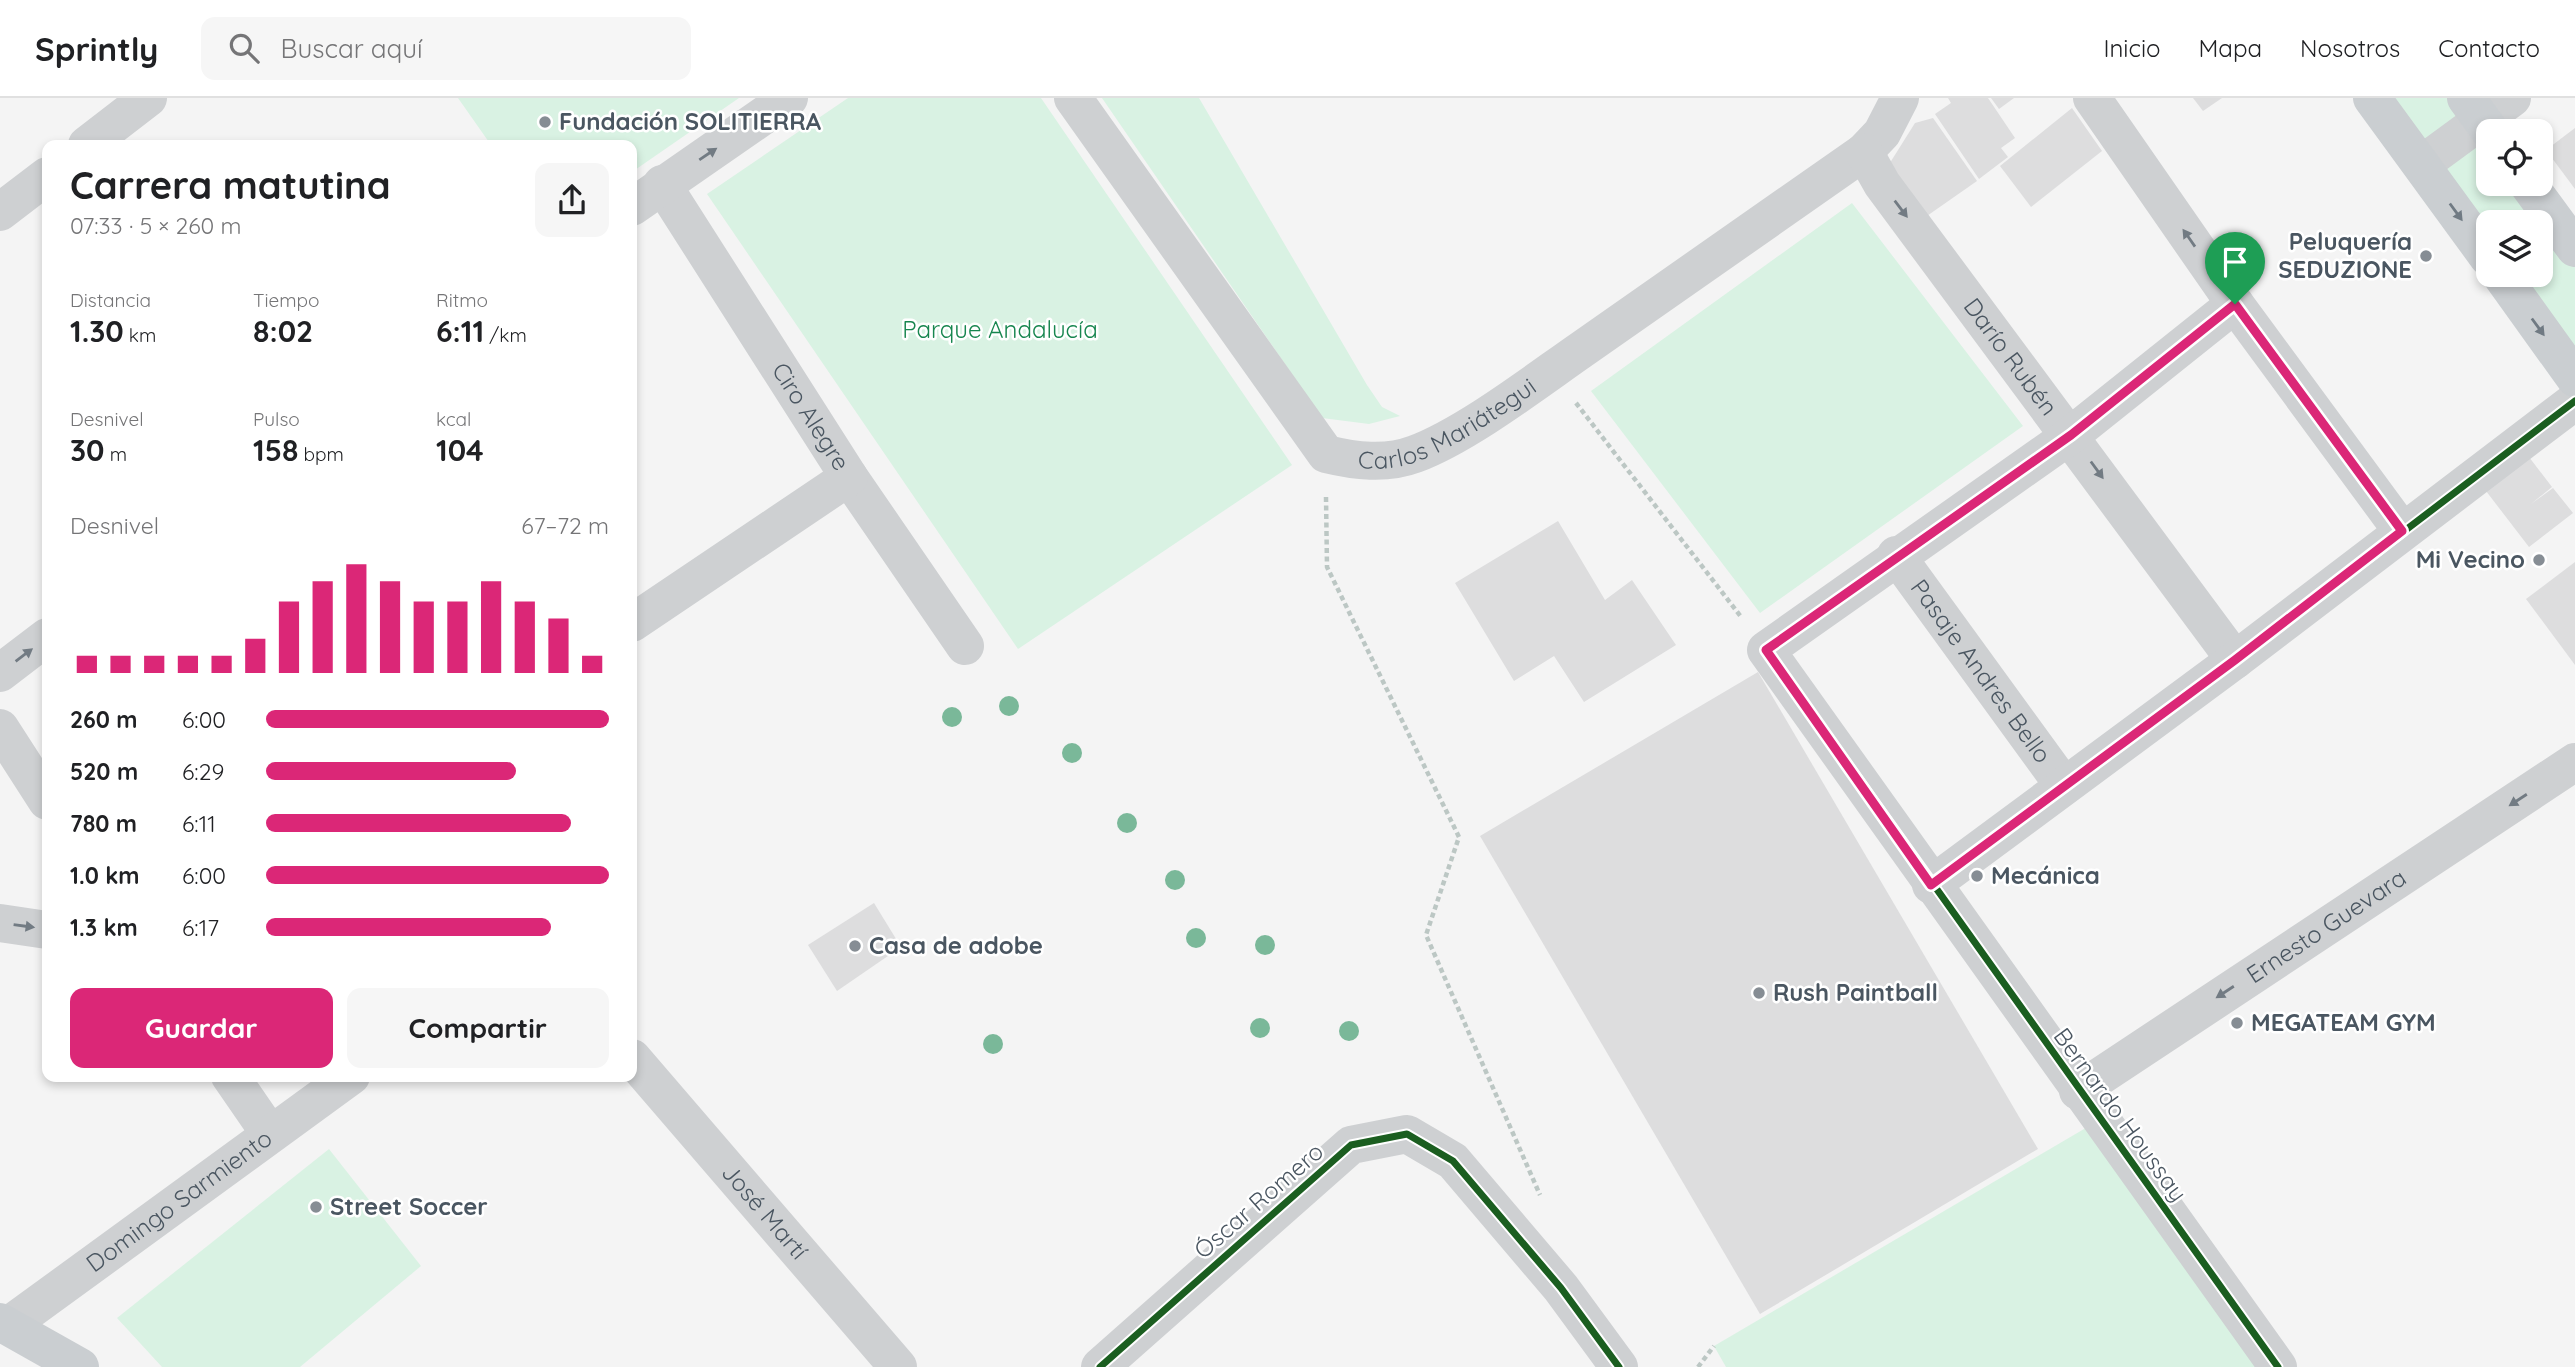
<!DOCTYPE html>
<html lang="es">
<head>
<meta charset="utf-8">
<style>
  :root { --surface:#fff; --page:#f6f6f6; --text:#202124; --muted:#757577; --line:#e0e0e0; --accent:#db2777 }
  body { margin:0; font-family:Quicksand,sans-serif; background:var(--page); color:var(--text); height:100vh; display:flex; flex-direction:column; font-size:26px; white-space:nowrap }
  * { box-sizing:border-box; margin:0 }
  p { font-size:23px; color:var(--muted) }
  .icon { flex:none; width:38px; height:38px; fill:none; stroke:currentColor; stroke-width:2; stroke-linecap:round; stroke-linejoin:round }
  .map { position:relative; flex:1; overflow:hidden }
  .side { position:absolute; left:42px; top:42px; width:595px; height:942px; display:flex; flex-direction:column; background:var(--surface); border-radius:14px; box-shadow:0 4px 10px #0003 }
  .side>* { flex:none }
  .fabs { position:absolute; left:2476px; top:21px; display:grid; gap:14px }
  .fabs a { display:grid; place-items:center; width:77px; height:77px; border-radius:14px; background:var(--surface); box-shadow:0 4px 10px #0003; font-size:35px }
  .pin { position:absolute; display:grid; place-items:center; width:60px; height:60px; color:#fff; margin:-72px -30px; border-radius:50% 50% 50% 0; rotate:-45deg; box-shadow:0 0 7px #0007 }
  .pin .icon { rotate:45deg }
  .round { display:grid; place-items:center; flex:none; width:74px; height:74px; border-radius:14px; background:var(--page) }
  .overview { display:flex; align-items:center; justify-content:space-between; height:119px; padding:0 28px }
  h1 { font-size:38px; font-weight:800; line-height:52px }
  .metrics { display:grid; grid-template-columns:repeat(3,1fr); gap:10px; height:119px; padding:7px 28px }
  .metrics div { display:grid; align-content:center }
  .metrics b { font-size:30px; font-weight:800 }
  .metrics small { font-size:19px; font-weight:400 }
  .metrics p { font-size:19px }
  .chart { height:196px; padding:14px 28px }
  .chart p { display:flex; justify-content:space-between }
  .chart svg { width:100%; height:126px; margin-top:7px; stroke:var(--accent); stroke-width:6 }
  .action { display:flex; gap:14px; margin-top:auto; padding:14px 28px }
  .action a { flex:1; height:80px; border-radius:14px; background:var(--accent); color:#fff; font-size:28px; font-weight:800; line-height:80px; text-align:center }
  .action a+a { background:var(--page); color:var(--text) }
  ul { padding:0 28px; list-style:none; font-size:23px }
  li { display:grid; grid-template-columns:112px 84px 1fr; align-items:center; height:52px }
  li i { height:18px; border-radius:9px; background:var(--accent) }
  header { display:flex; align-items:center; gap:42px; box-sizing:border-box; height:98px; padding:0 35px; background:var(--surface); border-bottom:2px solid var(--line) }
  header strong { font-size:33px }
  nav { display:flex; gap:38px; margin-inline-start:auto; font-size:24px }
  .search { width:490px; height:63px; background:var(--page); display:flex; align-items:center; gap:18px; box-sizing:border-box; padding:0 24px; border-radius:14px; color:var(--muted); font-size:26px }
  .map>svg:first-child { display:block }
  .green { fill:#d9f2e3 }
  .building { fill:#ddddde }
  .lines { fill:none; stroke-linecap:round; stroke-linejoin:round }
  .path { stroke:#bcc7c4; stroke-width:4.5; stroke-dasharray:5 3.5; stroke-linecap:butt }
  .minor { stroke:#ced0d2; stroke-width:38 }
  .major { stroke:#caced1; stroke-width:38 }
  .cycleway-casing { stroke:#fff; stroke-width:11 }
  .cycleway { stroke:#1b5e20; stroke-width:7 }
  .tree { fill:#7ab899 }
  .oneway { fill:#727b83 }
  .oneway2 { fill:#707a83 }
  .route-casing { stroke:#fff; stroke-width:14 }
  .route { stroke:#db2777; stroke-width:9 }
  .poi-dot { fill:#868d94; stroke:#fff; stroke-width:2.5 }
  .labels { text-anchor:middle; stroke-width:5; stroke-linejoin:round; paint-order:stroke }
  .poi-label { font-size:24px; font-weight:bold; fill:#4a5661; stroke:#fff; text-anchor:start }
  .park-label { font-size:24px; fill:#17864f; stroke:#fff }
  .street-label { font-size:24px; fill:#4a5661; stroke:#fff }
</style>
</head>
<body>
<header>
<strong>Sprintly</strong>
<div class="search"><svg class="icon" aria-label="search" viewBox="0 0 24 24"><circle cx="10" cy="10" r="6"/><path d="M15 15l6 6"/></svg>Buscar aquí</div>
<nav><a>Inicio</a><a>Mapa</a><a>Nosotros</a><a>Contacto</a></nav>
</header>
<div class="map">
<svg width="2575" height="1269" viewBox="0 0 2575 1269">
  <rect width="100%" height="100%" fill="#f4f4f4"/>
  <g class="green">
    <polygon points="458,0 739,0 632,74 632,47 491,47"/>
    <polygon points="848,0 1041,0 1292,367 1018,551 707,96"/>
    <polygon points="1102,0 1199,0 1367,287 1382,309 1400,318 1369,326 1322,320"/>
    <polygon points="2372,0 2466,0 2488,33 2488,86 2528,86 2575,150 2575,280 2501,177 2541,177 2541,124 2488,124 2488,159"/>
    <polygon points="1852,105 2023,328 1760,515 1591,293"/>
    <polygon points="2113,1014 2262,1269 1726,1269 1714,1248"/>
    <polygon points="329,1051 421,1168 300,1269 162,1269 117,1220"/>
  </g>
  <g class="building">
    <polygon points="1948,0 1988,0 2015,40 2001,50 2008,59 1979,81 1935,16 1951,5"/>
    <polygon points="1991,0 2014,0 1999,11"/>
    <polygon points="2193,0 2222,0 2203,13"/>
    <polygon points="2072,10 2102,53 2031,109 2000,68"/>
    <polygon points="1933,20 1977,83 1924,120 1888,68 1915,25"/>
    <polygon points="2575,30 2575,91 2546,52"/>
    <polygon points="2529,359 2552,389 2531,406 2553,390 2573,415 2529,449 2486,393"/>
    <polygon points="1558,423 1605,502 1632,482 1676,547 1584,604 1554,558 1514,583 1455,485"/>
    <polygon points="2575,464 2575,567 2526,501"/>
    <polygon points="1758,574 2038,1051 1760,1216 1480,738"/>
    <polygon points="874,805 901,849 837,893 808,847"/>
  </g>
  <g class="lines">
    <g class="path">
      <polyline points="1576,305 1742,520"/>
      <polyline points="1326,399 1327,469 1459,739 1426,837 1540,1097"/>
      <polyline points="1698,1269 1714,1248"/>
    </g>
    <g class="minor">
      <path id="s1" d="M1073,0L1326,356C1355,363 1386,367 1415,356C1466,337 1535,284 1581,252C1676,186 1770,120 1864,54L1882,35L1900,0"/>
      <polyline points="2092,0 2235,206 2402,433"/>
      <polyline points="87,47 148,0"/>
      <path id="s2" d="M1864,54L1882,86L2235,562"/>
      <polyline points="2422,66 2512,0"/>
      <path id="s3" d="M662,86L849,379L965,548"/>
      <polyline points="632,109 789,0"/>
      <polyline points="0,114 47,78"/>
      <polyline points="2235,206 2071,337 1766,552 2278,1269"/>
      <path id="s4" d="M1896,457L2064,688"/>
      <polyline points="632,525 849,379"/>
      <polyline points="0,575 47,539"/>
      <polyline points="0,630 47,703"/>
      <polyline points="1931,787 2235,562 2575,303"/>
      <polyline points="0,825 47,832"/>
      <path id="s5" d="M632,960L898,1269"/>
      <polyline points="230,978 270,1036"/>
      <path id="s6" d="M2078,993L2575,664"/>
      <path id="s7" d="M8,1228L351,978"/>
      <polyline points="1100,1269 1351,1047 1407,1036 1453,1063 1561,1190 1619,1269"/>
    </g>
    <g class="major">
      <polyline points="2372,0 2488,159"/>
      <polyline points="2466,0 2490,33"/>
      <polyline points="2528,86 2575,150"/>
      <polyline points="2501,177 2575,280"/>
      <polyline points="0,1224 80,1269"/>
    </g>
    <g class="cycleway-casing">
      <g id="cycleway">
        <polyline points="2235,206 2071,337 1766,552 2278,1269"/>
        <polyline points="1931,787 2235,562 2575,303"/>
        <polyline points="1100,1269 1351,1047 1407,1036 1453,1063 1561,1190 1619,1269"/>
      </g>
    </g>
    <use href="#cycleway" class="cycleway"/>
  </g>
  <g class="tree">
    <circle cx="1009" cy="608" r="10"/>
    <circle cx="952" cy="619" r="10"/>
    <circle cx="1072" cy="655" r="10"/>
    <circle cx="1127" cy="725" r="10"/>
    <circle cx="1175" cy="782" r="10"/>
    <circle cx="1196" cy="840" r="10"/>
    <circle cx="1265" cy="847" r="10"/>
    <circle cx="1260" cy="930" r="10"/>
    <circle cx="1349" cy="933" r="10"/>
    <circle cx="993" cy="946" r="10"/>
  </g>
  <defs><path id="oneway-solid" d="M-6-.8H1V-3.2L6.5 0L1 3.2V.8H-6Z" transform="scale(1.75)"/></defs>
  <g class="oneway">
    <use href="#oneway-solid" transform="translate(708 56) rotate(-34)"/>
    <use href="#oneway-solid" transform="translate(1901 111) rotate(53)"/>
    <use href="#oneway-solid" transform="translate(2189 140) rotate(-125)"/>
    <use href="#oneway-solid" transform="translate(2097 372) rotate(54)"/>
    <use href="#oneway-solid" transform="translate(24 557) rotate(-37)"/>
    <use href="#oneway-solid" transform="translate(2518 702) rotate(147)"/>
    <use href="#oneway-solid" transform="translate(24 828) rotate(8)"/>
    <use href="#oneway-solid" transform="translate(2225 894) rotate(147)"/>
  </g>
  <g class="oneway2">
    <use href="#oneway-solid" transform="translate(2456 114) rotate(54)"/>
    <use href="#oneway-solid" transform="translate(2538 229) rotate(54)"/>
  </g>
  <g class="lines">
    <g class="route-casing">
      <polygon id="route" points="2235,206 2402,433 2235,562 1931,787 1766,552 2071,337"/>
    </g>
    <use href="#route" class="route"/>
  </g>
  <g class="poi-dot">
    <circle cx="545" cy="24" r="7"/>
    <circle cx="2426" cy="158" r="7"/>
    <circle cx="2539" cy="462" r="7"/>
    <circle cx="1977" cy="778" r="7"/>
    <circle cx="855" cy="848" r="7"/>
    <circle cx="1759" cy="895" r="7"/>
    <circle cx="2237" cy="925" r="7"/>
    <circle cx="316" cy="1109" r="7"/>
  </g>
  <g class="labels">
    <g class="poi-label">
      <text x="559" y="32">Fundación SOLITIERRA</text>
      <text x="2412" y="152" text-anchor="end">Peluquería<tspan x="2412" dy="28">SEDUZIONE</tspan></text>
      <text x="2525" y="470" text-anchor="end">Mi Vecino</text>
      <text x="1991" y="786">Mecánica</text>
      <text x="869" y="856">Casa de adobe</text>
      <text x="1773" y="903">Rush Paintball</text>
      <text x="2251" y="933">MEGATEAM GYM</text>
      <text x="330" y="1117">Street Soccer</text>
    </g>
    <g class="park-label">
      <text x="1000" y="240">Parque Andalucía</text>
    </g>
    <g class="street-label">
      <text dy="8" stroke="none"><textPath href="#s2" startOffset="252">Darío Rubén</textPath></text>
      <text dy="8" stroke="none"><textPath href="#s3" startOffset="276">Ciro Alegre</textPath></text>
      <text dy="8" stroke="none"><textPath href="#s1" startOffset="567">Carlos Mariátegui</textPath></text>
      <text dy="8" stroke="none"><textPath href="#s4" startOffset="144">Pasaje Andres Bello</textPath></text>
      <text dy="8" stroke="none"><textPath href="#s6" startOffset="298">Ernesto Guevara</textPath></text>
      <text transform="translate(2120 1017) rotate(54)" y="8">Bernardo Houssay</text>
      <text dy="8" stroke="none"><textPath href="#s7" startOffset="212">Domingo Sarmiento</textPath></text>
      <text transform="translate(1259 1103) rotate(-41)" y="8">Óscar Romero</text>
      <text dy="8" stroke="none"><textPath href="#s5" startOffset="203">José Martí</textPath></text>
    </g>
  </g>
</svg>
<div class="fabs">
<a><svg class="icon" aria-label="locate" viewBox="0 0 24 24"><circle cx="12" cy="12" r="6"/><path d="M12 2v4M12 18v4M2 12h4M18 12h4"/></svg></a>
<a><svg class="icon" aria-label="layers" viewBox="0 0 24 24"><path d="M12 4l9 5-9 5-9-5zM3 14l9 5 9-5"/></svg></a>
</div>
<div class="pin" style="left:2235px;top:206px;background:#1e9e55"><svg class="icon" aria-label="arrive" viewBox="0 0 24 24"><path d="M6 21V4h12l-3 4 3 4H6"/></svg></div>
<section class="side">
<div class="overview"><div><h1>Carrera matutina</h1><p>07:33 · 5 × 260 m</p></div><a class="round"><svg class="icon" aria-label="share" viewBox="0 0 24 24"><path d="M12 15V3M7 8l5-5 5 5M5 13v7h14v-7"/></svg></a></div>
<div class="metrics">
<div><p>Distancia</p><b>1.30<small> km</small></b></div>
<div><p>Tiempo</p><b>8:02</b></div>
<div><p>Ritmo</p><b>6:11<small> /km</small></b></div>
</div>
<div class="metrics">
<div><p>Desnivel</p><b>30<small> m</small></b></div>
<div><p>Pulso</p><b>158<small> bpm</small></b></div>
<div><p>kcal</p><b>104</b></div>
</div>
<div class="chart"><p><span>Desnivel</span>67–72 m</p>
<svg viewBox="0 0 160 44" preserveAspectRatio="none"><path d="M5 44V38M15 44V38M25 44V38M35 44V38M45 44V38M55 44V32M65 44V19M75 44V12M85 44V6M95 44V12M105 44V19M115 44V19M125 44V12M135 44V19M145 44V25M155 44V38"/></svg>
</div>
<ul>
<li><b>260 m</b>6:00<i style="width:100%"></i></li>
<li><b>520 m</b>6:29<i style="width:73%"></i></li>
<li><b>780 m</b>6:11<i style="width:89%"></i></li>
<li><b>1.0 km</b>6:00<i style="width:100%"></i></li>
<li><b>1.3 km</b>6:17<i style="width:83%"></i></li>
</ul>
<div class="action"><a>Guardar</a><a>Compartir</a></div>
</section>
</div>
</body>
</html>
